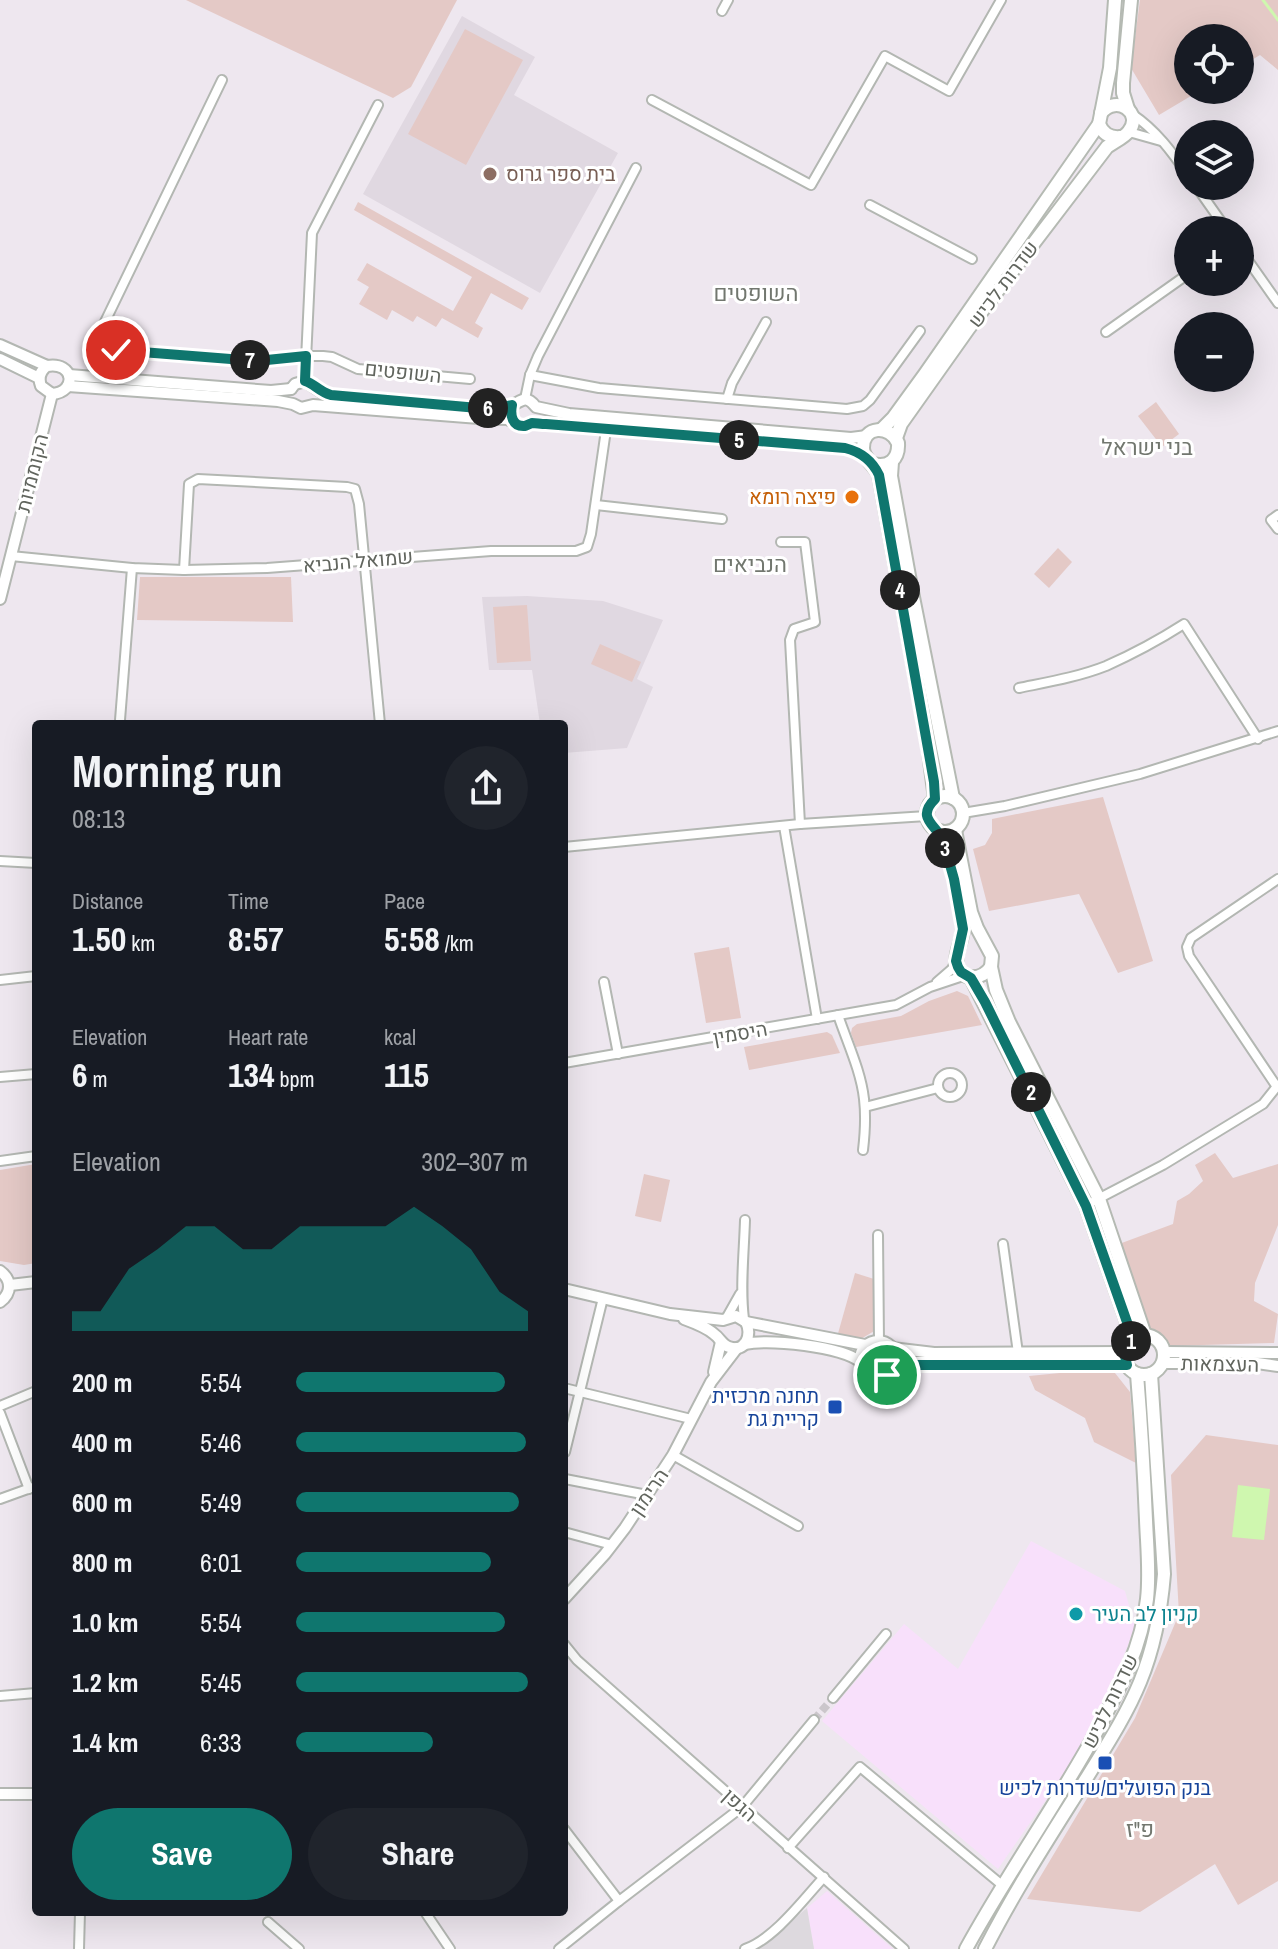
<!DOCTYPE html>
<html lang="en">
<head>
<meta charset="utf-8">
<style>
  :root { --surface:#171b24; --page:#20242c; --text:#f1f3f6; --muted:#9ea1a6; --accent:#0f766e }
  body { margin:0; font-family:"Archivo Narrow",Heebo,sans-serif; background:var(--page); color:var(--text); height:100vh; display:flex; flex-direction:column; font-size:30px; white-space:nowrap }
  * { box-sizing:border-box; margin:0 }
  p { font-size:26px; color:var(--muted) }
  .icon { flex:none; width:44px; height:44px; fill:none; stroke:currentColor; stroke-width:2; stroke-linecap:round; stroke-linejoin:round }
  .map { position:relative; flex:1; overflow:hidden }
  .sheet { position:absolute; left:32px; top:720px; width:536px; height:1196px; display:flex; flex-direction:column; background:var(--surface); border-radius:8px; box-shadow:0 8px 32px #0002 }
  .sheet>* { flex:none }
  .buttons { position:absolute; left:1174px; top:24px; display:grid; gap:16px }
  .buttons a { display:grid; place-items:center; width:80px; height:80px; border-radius:50%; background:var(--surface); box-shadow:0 8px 32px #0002; font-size:40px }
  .pin { position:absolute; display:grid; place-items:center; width:68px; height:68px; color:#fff; margin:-34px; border:4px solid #fff; border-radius:50%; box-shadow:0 2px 8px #0007 }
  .km { position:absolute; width:40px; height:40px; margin:-20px; border-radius:50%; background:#222; color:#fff; font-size:22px; line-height:40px; text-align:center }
  .round { display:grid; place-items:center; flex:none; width:84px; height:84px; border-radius:42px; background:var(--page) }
  .headline { display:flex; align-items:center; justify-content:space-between; height:136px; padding:0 40px }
  h1 { font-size:44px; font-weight:800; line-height:60px }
  .figures { display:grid; grid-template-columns:repeat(3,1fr); gap:12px; height:136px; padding:8px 40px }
  .figures div { display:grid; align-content:center }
  .figures b { font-size:34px; font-weight:800 }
  .figures small { font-size:22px; font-weight:400 }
  .figures p { font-size:22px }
  .chart { height:224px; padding:16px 40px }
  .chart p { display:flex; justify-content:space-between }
  .chart svg { width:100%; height:144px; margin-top:8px; fill:var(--accent); opacity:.7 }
  .action { display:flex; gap:16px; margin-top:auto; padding:16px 40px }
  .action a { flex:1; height:92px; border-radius:48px; background:var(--accent); color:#fff; font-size:32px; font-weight:800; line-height:92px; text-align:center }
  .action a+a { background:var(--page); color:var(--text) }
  ul { padding:0 40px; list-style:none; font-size:26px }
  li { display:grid; grid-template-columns:128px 96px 1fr; align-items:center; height:60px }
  li i { height:20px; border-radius:10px; background:var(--accent) }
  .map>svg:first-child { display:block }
  .commercial { fill:#f8e0fb }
  .industrial { fill:#ddd9de }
  .education { fill:#e0d8e1 }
  .green { fill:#e4c9c6 }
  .water { fill:#cff7af }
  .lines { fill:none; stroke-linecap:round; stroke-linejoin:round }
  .stream { stroke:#cff7af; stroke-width:3 }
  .minor-tunnel { stroke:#cbc6cb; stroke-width:8; stroke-dasharray:8 4; stroke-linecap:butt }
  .minor-casing { stroke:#b3b7b2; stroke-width:12 }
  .tertiary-casing { stroke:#b3b7b2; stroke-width:14 }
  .secondary-casing { stroke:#b5bab3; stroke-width:16 }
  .minor { stroke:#fff; stroke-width:8 }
  .tertiary { stroke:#fff; stroke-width:10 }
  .secondary { stroke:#fff; stroke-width:12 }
  .route-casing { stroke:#fff; stroke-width:16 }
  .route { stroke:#0f766e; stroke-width:10 }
  .education-dot { fill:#8d6e63; stroke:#fff; stroke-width:3 }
  .food-dot { fill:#e8710a; stroke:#fff; stroke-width:3 }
  .transit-dot { fill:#1a4fb4; stroke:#fff; stroke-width:3 }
  .culture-dot { fill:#0f9aa8; stroke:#fff; stroke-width:3 }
  .labels { text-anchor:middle; stroke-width:6; stroke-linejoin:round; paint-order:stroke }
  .education-label { font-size:20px; fill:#785e54; stroke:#fff; text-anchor:start }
  .street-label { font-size:20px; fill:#61655e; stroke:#fff }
  .food-label { font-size:20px; fill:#c56008; stroke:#fff; text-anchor:end }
  .transit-label { font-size:20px; fill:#164399; stroke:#fff; text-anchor:end }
  .culture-label { font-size:20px; fill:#0d838f; stroke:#fff; text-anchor:start }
  .neighbourhood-label { font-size:22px; fill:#72776f; stroke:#fff }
</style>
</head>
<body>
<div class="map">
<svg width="1278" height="1949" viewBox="0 0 1278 1949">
  <rect width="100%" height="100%" fill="#eee7ef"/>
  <g class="commercial">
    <polygon points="1031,1541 1125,1591 1135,1627 1110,1690 1072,1762 998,1869 822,1721 904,1624 958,1669"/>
    <polygon points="827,1891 893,1949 814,1949 807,1908"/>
  </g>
  <polygon class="industrial" points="807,1908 814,1949 757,1949"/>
  <g class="education">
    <polygon points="462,16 535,57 514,95 618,153 540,293 363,194"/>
    <polygon points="527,596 603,601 663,620 637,679 653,687 627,748 564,753 564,724 540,724 532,670 489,670 482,597"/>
  </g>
  <g class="green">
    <polygon points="186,0 457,0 411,87 393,98"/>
    <polygon points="1140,0 1278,0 1278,70 1260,55 1240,67 1240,38 1188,38 1188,90 1201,90 1159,115 1131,68"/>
    <polygon points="465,29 523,60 466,165 408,134"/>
    <polygon points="358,202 529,298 522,310 491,293 475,323 483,328 478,338 442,318 436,327 417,316 413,322 392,310 387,320 359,304 369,287 357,280 367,263 453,311 472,277 354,210"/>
    <polygon points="1156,402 1179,434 1162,447 1138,416"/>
    <polygon points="1058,548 1072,562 1049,588 1034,574"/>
    <polygon points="140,577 291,577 293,622 137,620"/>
    <polygon points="527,605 531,661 497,663 493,607"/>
    <polygon points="600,644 641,662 632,682 591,664"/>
    <polygon points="1103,797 1153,961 1118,973 1079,894 989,911 973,849 985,845 992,833 992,819"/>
    <polygon points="729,947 741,1018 706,1023 694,953"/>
    <polygon points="957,991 968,996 982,1025 856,1047 851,1033 852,1028 857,1024 901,1016 929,1001"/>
    <polygon points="827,1032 832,1035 840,1053 749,1070 744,1047"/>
    <polygon points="1215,1153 1233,1178 1278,1164 1278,1225 1255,1283 1254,1301 1278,1314 1274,1343 1168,1346 1162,1336 1148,1330 1119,1244 1173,1224 1177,1201 1189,1194 1203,1181 1195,1165"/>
    <polygon points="36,1164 36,1263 24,1265 0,1261 0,1170"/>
    <polygon points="644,1174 670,1180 661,1222 635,1216"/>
    <polygon points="855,1273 874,1279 876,1330 859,1340 837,1337"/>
    <polygon points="1111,1368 1130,1392 1136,1463 1094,1442 1085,1418 1035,1390 1029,1376"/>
    <polygon points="1206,1435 1278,1445 1278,1881 1238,1905 1215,1864 1140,1912 1027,1899 1135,1718 1179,1614 1171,1475"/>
  </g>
  <polygon class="water" points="1238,1485 1270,1489 1264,1540 1232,1537"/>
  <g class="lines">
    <polyline class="stream" points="1263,0 1278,20"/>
    <polyline class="minor-tunnel" points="814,1720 833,1698"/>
    <g class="minor-casing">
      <g id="minor">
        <polyline points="722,11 728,0"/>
        <path d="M222,80L101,330C100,341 106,347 116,350L243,360L257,361L292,356H323L332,357L358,369L470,379"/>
        <polyline points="652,100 811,185 885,56 949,91 1001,0"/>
        <path d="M1132,114C1156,130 1172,152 1188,175"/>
        <polyline points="1129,132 1161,141"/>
        <polyline points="1196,186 1227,230"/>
        <polyline points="870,205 972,259"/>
        <polyline points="1240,249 1278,303"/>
        <polyline points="1106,332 1188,274"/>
        <polyline points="530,375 599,388 847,409 863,406 870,400 920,331"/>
        <polyline points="305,381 312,233 378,105"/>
        <polyline points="525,399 530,375 538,356 636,168"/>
        <polyline points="727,399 732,383 766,322"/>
        <polyline points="596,505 722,519"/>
        <polyline points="1278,515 1271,520 1278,529"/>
        <polyline points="781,542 805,542 815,622 794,629 790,640 800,824"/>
        <polyline points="11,556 132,568 184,570 267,568 491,551 576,551 587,547 591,534 606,430"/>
        <polyline points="184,570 189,484 198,479 347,487 355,489 359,504 380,724"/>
        <path d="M1019,688C1048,682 1078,677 1106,666C1133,654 1159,640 1184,624L1258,739"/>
        <polyline points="120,720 132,568"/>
        <polyline points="963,813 1005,806 1140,774 1278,731"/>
        <polyline points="784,826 817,1019"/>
        <polyline points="564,847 800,824 927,816"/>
        <polyline points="0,861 36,863"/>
        <polyline points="0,980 36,976"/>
        <polyline points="604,982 618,1054"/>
        <polyline points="937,982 952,969 956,961"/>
        <path d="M838,1015C847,1042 861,1071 864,1099C866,1116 865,1133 863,1150"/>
        <polyline points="564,1063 896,1005 930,987 966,975"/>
        <circle cx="950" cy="1085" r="12"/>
        <polyline points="0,1077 36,1074"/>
        <polyline points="1277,1087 1189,956 1187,947 1191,938 1278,879"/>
        <polyline points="865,1107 938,1088"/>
        <polyline points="0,1161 36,1156"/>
        <polyline points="1094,1201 1163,1165 1263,1104 1278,1085"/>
        <polyline points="878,1235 879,1341"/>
        <polyline points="1003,1244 1018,1353"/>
        <polyline points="727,1317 740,1294"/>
        <path d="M744,1319C740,1287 744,1253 745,1220"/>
        <polyline points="564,1388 691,1419"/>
        <polyline points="0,1406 36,1391"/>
        <polyline points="0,1413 29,1489"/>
        <polyline points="565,1452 603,1298"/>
        <polyline points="673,1455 798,1526"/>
        <polyline points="565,1479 647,1495"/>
        <polyline points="0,1499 36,1486"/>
        <polyline points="564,1532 612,1545"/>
        <polyline points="564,1644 577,1660 904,1949"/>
        <polyline points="0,1696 36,1693"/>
        <polyline points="833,1698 886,1634"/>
        <polyline points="564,1829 619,1901"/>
        <polyline points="788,1848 860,1767 1002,1885"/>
        <polyline points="425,1912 450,1949"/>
        <polyline points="268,1922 299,1949"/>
        <polyline points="79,1949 80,1912"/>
        <polyline points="559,1949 619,1901 742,1807 814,1720"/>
        <path d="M745,1949C774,1939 803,1900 824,1877"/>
      </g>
    </g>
    <g class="tertiary-casing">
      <g id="tertiary">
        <path d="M0,345L47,366C74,361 78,392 52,394L41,386C38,378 40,371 47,366"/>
        <polyline points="0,359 39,378"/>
        <polyline points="69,375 271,391 291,389"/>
        <polyline points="68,386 278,401 293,404 301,408 313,405 479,418 507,419 522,426 532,423 546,424 845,448 864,455"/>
        <path d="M291,389L295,384L305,381L323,393L336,396L496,409C500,408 505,408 509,407C521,402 525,393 536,407L569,414L851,438L867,436"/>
        <polyline points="0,599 52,394"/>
        <path d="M0,1271C12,1280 12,1293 0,1302"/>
        <polyline points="10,1285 36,1282"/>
        <polyline points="564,1289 670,1314 723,1320 736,1316 746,1322 865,1345"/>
        <path d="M684,1319C695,1323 706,1327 714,1334C720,1338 722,1345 729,1347C746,1353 752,1335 746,1322"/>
        <circle cx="878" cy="1359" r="18"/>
        <path d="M744,1344C771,1339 840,1346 861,1362"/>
        <polyline points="892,1348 934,1353 1124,1352"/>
        <polyline points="1164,1352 1278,1353"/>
        <polyline points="1163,1363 1257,1363 1278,1366"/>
        <polyline points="895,1368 911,1365 1127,1365"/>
        <polyline points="714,1372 721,1342"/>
        <polyline points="564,1599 605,1554 625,1528 673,1455 711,1382 737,1348"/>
        <polyline points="0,1794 36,1794"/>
      </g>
    </g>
    <g class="secondary-casing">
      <g id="secondary">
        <path d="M1115,0L1110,68L1099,124C1103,134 1110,138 1120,137"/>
        <polyline points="1128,109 1123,93 1123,83 1131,0"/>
        <polyline points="881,430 893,418 925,374 1099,124"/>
        <path d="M896,438L901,424L969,328L1107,147C1114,142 1125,137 1129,131C1143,113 1117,94 1101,113"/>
        <polyline points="892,462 891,476 911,587 953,798"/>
        <path d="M873,464C889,468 899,459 898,443C890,425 863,425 863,448C863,459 875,465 879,475L928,745L935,799"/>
        <circle cx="945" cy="814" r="18"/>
        <polyline points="955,830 971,912 977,928 992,956 991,967 996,990 1009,1022 1099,1199 1145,1335"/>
        <path d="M938,831C950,855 962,902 963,928C963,940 954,954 957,965C962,982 982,980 991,967"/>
        <polyline points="971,978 1086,1206 1133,1339"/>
        <circle cx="1144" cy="1355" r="20"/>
        <path d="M966,1949C1007,1874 1057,1804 1098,1729C1120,1688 1142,1646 1147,1599C1150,1573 1147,1546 1146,1520C1144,1471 1141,1423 1137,1374"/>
        <path d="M985,1949C1015,1890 1051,1835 1086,1779C1105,1748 1126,1716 1140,1682C1154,1648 1161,1611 1164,1574L1151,1374"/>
      </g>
    </g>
    <use href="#minor" class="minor"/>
    <use href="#tertiary" class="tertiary"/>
    <use href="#secondary" class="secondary"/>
  </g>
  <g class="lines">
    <g class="route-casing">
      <path id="route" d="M116,350L257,361L306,356L305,381C315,384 318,391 331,395L478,408L496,409L512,405C510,415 512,427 525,426C527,425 529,424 532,423C536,423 541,424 546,424L845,448C861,452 872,460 879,475L934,782L935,799C916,818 935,824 943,840L954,879L963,929L956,961L958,967L961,972L971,978L985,1002L1086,1206L1133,1339L1124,1352L1127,1365H911L898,1367L887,1375"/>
    </g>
    <use href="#route" class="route"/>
  </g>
  <circle class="education-dot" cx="490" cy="174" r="8"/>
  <circle class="food-dot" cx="852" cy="497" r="8"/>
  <g class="transit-dot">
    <rect x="827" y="1399" width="16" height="16" rx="4"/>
    <rect x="1097" y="1755" width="16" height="16" rx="4"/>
  </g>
  <circle class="culture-dot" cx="1076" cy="1614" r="8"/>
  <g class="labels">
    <g class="education-label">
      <text x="506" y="181">בית ספר גרוס</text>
    </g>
    <g class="street-label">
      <text transform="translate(1003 284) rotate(-53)" y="7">שדרות לכיש</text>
      <text transform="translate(403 372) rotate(6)" y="7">השופטים</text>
      <text transform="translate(32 473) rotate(-76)" y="7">הקוממיות</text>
      <text transform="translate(358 561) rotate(-5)" y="7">שמואל הנביא</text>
      <text transform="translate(740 1033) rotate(-10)" y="7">היסמין</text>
      <text transform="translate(1220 1364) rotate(1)" y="7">העצמאות</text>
      <text transform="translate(649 1492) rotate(-56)" y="7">הרימון</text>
      <text transform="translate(1110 1701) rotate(-64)" y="7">שדרות לכיש</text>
      <text transform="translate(740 1805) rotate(42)" y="7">הגפן</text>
    </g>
    <g class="food-label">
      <text x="836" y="504">פיצה רומא</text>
    </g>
    <g class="transit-label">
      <text x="819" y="1403">תחנה מרכזית<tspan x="819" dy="23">קריית גת</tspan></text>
      <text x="1105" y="1795" text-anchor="middle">בנק הפועלים/שדרות לכיש</text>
    </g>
    <g class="culture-label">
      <text x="1092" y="1621">קניון לב העיר</text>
    </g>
    <g class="neighbourhood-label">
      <text x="756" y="301">השופטים</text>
      <text x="1147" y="455">בני ישראל</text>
      <text x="750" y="572">הנביאים</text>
      <text x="1140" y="1837">פ"ז</text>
    </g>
  </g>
</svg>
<div class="buttons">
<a><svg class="icon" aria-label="locate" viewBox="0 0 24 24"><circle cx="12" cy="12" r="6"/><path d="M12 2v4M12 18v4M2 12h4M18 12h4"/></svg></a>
<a><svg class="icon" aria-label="layers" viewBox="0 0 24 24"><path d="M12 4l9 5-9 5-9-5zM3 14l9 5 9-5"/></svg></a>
<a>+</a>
<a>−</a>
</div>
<div class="pin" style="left:887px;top:1375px;background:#1e9e55"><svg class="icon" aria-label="arrive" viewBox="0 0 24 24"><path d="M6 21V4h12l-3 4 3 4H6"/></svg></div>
<div class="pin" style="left:116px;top:350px;background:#d93025"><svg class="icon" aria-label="check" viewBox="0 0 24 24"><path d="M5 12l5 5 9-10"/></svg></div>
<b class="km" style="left:1131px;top:1341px">1</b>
<b class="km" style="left:1031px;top:1092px">2</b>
<b class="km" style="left:945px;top:848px">3</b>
<b class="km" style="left:900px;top:590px">4</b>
<b class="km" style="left:739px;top:440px">5</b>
<b class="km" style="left:488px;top:408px">6</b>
<b class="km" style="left:250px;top:360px">7</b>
<section class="sheet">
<div class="headline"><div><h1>Morning run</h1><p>08:13</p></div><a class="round"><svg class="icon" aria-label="share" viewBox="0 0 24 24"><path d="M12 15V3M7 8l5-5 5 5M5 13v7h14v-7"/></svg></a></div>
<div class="figures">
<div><p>Distance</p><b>1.50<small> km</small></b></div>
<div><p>Time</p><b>8:57</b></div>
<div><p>Pace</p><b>5:58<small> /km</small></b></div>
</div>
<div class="figures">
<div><p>Elevation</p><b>6<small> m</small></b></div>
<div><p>Heart rate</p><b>134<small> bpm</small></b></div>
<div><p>kcal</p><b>115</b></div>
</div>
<div class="chart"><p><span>Elevation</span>302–307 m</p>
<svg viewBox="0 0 160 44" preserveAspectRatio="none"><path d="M0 44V38L10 38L20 25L30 19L40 12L50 12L60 19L70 19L80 12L90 12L100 12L110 12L120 6L130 12L140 19L150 32L160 38V44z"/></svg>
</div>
<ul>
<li><b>200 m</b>5:54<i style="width:90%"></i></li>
<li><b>400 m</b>5:46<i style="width:99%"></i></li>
<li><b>600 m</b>5:49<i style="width:96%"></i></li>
<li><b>800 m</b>6:01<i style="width:84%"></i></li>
<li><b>1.0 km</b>5:54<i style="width:90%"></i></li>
<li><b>1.2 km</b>5:45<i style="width:100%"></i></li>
<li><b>1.4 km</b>6:33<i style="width:59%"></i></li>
</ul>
<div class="action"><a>Save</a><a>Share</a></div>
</section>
</div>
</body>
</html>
